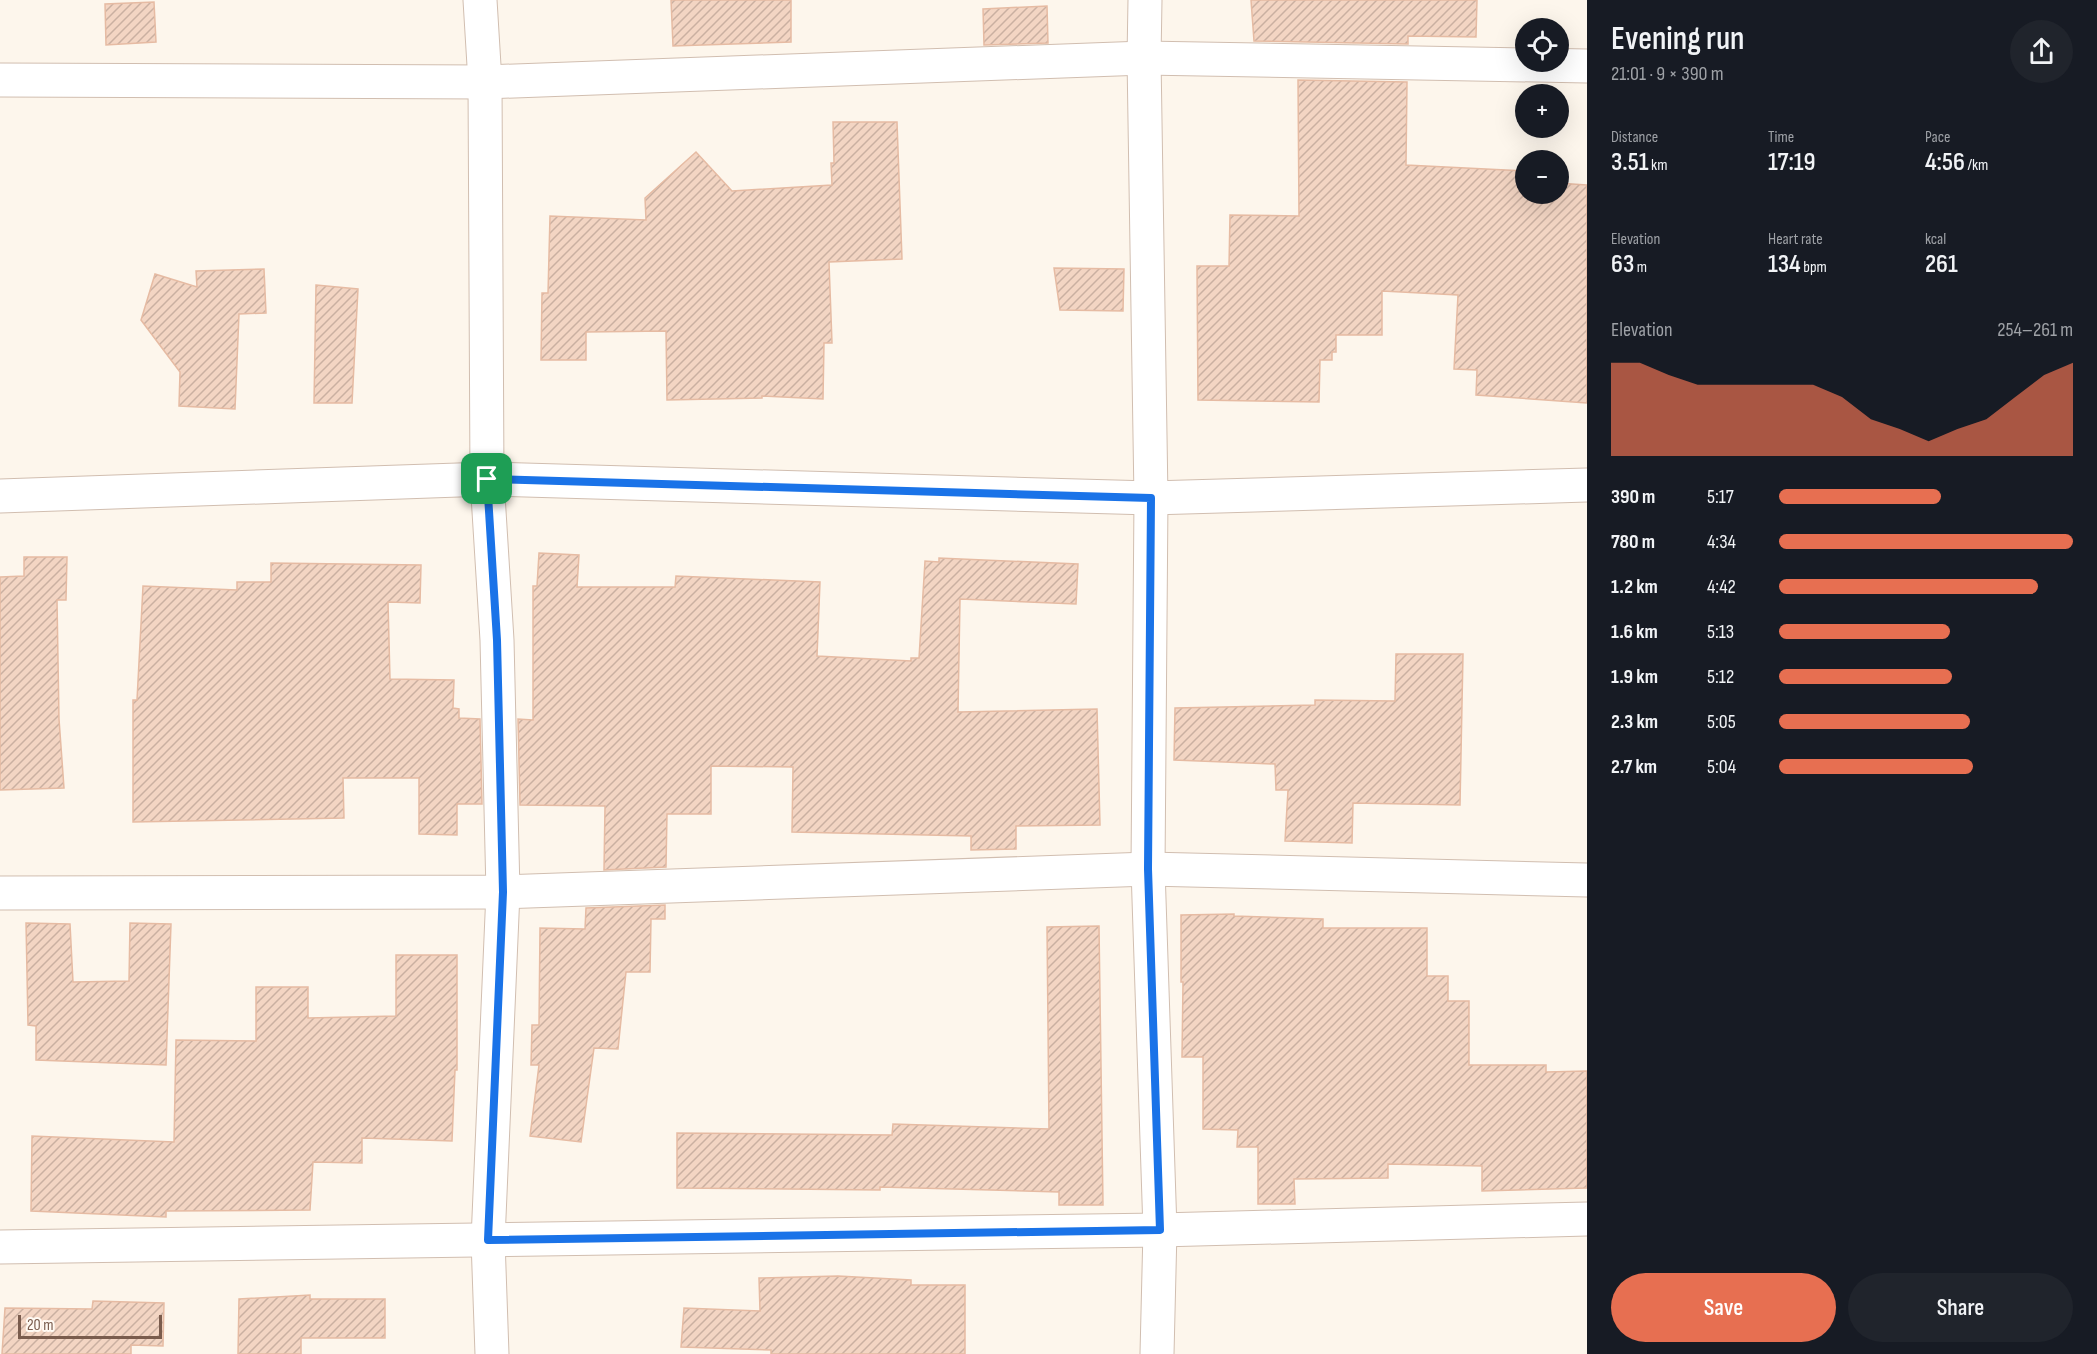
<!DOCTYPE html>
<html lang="en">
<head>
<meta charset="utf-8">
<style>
  :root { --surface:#171b24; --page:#20242c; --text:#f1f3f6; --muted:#9ea1a6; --accent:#e76f51 }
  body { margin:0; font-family:"Sofia Sans Condensed",sans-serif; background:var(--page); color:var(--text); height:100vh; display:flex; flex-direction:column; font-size:22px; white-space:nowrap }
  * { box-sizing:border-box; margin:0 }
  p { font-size:20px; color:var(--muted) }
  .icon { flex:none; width:33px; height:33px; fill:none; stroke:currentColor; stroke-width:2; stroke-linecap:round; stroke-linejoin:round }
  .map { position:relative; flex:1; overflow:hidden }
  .panel { display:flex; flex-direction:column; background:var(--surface); width:510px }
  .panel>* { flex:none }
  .tools { position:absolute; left:1515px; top:18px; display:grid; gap:12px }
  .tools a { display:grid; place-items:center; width:54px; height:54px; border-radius:50%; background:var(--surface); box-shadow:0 6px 24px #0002; font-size:30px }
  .scale { position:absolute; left:18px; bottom:15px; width:144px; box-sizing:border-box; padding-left:6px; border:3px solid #7a5c4d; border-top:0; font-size:16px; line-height:21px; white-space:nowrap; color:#7a5c4d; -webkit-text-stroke:4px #fffaf3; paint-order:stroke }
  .pin { position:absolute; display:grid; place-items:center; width:51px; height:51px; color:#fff; margin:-26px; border-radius:12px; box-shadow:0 3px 9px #0006 }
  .round { display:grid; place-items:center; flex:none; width:63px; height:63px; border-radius:32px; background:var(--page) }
  .head { display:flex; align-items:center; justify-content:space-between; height:102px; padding:0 24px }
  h1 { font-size:33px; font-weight:600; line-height:45px }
  .metrics { display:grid; grid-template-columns:repeat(3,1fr); gap:9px; height:102px; padding:6px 24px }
  .metrics div { display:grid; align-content:center }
  .metrics b { font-size:26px; font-weight:600 }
  .metrics small { font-size:16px; font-weight:400 }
  .metrics p { font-size:16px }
  .chart { height:168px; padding:12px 24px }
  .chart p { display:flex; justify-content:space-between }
  .chart svg { width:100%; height:108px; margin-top:6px; fill:var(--accent); opacity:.7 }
  .primary-button { display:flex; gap:12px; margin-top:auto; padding:12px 24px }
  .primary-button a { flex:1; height:69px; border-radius:36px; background:var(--accent); color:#fff; font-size:24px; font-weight:600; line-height:69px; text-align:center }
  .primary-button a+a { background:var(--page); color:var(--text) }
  ul { padding:0 24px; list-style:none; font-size:20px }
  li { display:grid; grid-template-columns:96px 72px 1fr; align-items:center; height:45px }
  li i { height:15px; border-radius:8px; background:var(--accent) }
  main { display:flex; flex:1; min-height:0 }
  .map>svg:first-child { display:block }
  .building { fill:url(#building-hatch); stroke:#e6bba3; stroke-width:1.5 }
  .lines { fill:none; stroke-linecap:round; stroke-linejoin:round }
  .street-casing { stroke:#d1beb0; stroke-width:35 }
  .street { stroke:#fff; stroke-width:33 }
  .route-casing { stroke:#fff; stroke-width:12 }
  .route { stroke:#1a73e8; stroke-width:8 }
</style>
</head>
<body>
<main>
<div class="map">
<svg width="1587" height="1354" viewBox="0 0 1587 1354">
  <defs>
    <pattern id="building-hatch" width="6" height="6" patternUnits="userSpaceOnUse" patternTransform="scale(1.5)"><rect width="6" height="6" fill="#f3d5c3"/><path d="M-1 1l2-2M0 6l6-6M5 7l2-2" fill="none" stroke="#cab0a1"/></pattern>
  </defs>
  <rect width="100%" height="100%" fill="#fdf6ec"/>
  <g class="building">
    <polygon points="671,0 791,0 791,42 673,46"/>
    <polygon points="1251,0 1477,0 1476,37 1408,36 1408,44 1254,41"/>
    <polygon points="154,2 156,42 106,45 105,4"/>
    <polygon points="1047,6 1048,43 984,45 983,9"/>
    <polygon points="1298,80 1407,82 1406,165 1526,171 1526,194 1558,194 1558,183 1587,185 1587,403 1476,395 1477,370 1454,369 1458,295 1382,291 1382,335 1336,335 1336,352 1332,352 1332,360 1320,360 1319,402 1198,400 1197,266 1229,266 1230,215 1299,216"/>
    <polygon points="833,122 897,122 902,259 829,262 832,343 824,343 823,399 762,396 762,398 667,400 666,331 586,332 586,360 541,360 542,293 548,293 550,216 646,220 645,198 696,152 732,191 832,185 831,163 834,163"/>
    <polygon points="1054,268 1124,269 1123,311 1060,310"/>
    <polygon points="264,269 266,313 239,314 235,409 179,406 180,372 141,320 155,274 197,287 196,271"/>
    <polygon points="316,285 358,289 352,403 314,403"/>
    <polygon points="539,553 579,555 577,587 675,587 676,576 820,582 817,656 911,661 911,658 919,658 925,561 939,562 939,558 1078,564 1076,604 960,599 958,712 1097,709 1100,825 1016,826 1016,849 971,850 971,836 792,832 793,767 711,766 711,814 667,814 666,867 604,870 605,806 520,805 518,719 533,720 533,586 537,586"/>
    <polygon points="24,557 67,557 66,600 57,600 59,719 64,788 0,790 0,577 24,576"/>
    <polygon points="271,563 421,565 420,603 388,602 390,679 454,680 453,708 459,709 459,718 480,719 482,804 457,804 457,835 419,834 419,778 343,778 344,818 133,822 133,700 137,700 143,586 237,590 237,582 271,582"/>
    <polygon points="1396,654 1463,654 1460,805 1353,803 1352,843 1285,841 1288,790 1276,790 1275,764 1174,760 1175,708 1315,705 1315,700 1395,701"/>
    <polygon points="665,905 665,919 651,919 650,972 626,972 618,1049 594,1048 581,1142 530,1136 539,1065 531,1065 532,1025 539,1025 540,928 585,929 586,908"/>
    <polygon points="1234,914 1234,916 1323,919 1323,928 1427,928 1427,976 1448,976 1448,1001 1469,1001 1469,1065 1546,1065 1546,1072 1587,1071 1587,1188 1482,1191 1482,1166 1388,1164 1388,1178 1294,1179 1295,1204 1258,1204 1258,1147 1237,1147 1238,1130 1203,1129 1203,1057 1182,1057 1183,982 1181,982 1181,915"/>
    <polygon points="26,923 70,924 73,982 129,981 130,923 171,924 166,1065 36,1060 36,1026 28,1025"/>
    <polygon points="1099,926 1103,1205 1059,1205 1059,1192 880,1187 880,1190 677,1188 677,1133 892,1135 893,1124 1049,1129 1047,927"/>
    <polygon points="396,955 457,955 457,1070 455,1070 452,1141 362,1138 362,1163 313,1162 310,1210 166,1211 166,1217 31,1211 32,1136 174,1142 176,1040 256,1041 256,987 308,987 308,1018 396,1016"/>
    <polygon points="838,1276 911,1280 911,1285 965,1285 965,1354 771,1354 771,1350 681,1347 684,1308 760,1311 759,1278"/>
    <polygon points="310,1295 310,1299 385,1299 385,1338 301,1338 301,1354 238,1354 239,1299"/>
    <polygon points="93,1301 164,1303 163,1346 131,1345 131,1354 2,1354 5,1308 92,1309"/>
  </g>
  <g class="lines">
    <g class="street-casing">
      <g id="street">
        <polyline points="480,0 485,82 487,479 497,640 503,892 488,1240 492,1354"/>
        <polyline points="1145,0 1144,58 1151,498 1148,869 1160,1230 1157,1354"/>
        <polyline points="0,80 485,82 1144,58 1587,66"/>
        <polyline points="0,496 487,479 1151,498 1587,485"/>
        <polyline points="0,893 503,892 1148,869 1587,880"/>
        <polyline points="0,1247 1160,1230 1587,1219"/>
      </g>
    </g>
    <use href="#street" class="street"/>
  </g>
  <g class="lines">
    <g class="route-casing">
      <polygon id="route" points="487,479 1151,498 1148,869 1160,1230 488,1240 503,892 497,640"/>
    </g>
    <use href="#route" class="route"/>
  </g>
</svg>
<div class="tools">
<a><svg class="icon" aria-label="locate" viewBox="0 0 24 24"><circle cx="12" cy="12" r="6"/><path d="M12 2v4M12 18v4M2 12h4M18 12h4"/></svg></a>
<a>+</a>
<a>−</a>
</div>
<div class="scale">20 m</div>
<div class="pin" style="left:487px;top:479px;background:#1e9e55"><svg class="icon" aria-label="arrive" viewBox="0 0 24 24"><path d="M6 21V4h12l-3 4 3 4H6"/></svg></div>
</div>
<section class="panel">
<div class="head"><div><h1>Evening run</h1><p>21:01 · 9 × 390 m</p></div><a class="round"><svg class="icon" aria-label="share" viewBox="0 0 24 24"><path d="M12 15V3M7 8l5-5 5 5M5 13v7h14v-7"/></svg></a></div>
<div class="metrics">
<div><p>Distance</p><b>3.51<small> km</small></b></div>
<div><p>Time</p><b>17:19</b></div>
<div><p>Pace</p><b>4:56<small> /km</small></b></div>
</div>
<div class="metrics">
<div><p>Elevation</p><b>63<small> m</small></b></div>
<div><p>Heart rate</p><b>134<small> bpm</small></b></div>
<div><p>kcal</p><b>261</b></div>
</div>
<div class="chart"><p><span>Elevation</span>254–261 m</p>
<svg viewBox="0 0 160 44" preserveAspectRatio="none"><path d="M0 44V6L10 6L20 11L30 15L40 15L50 15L60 15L70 15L80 20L90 29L100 33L110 38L120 33L130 29L140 20L150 11L160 6V44z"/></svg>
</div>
<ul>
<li><b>390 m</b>5:17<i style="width:55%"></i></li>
<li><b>780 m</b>4:34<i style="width:100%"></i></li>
<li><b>1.2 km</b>4:42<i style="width:88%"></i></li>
<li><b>1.6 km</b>5:13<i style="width:58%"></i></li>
<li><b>1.9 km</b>5:12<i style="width:59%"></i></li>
<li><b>2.3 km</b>5:05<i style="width:65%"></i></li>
<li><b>2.7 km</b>5:04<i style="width:66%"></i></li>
</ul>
<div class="primary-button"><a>Save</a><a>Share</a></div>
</section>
</main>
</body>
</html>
